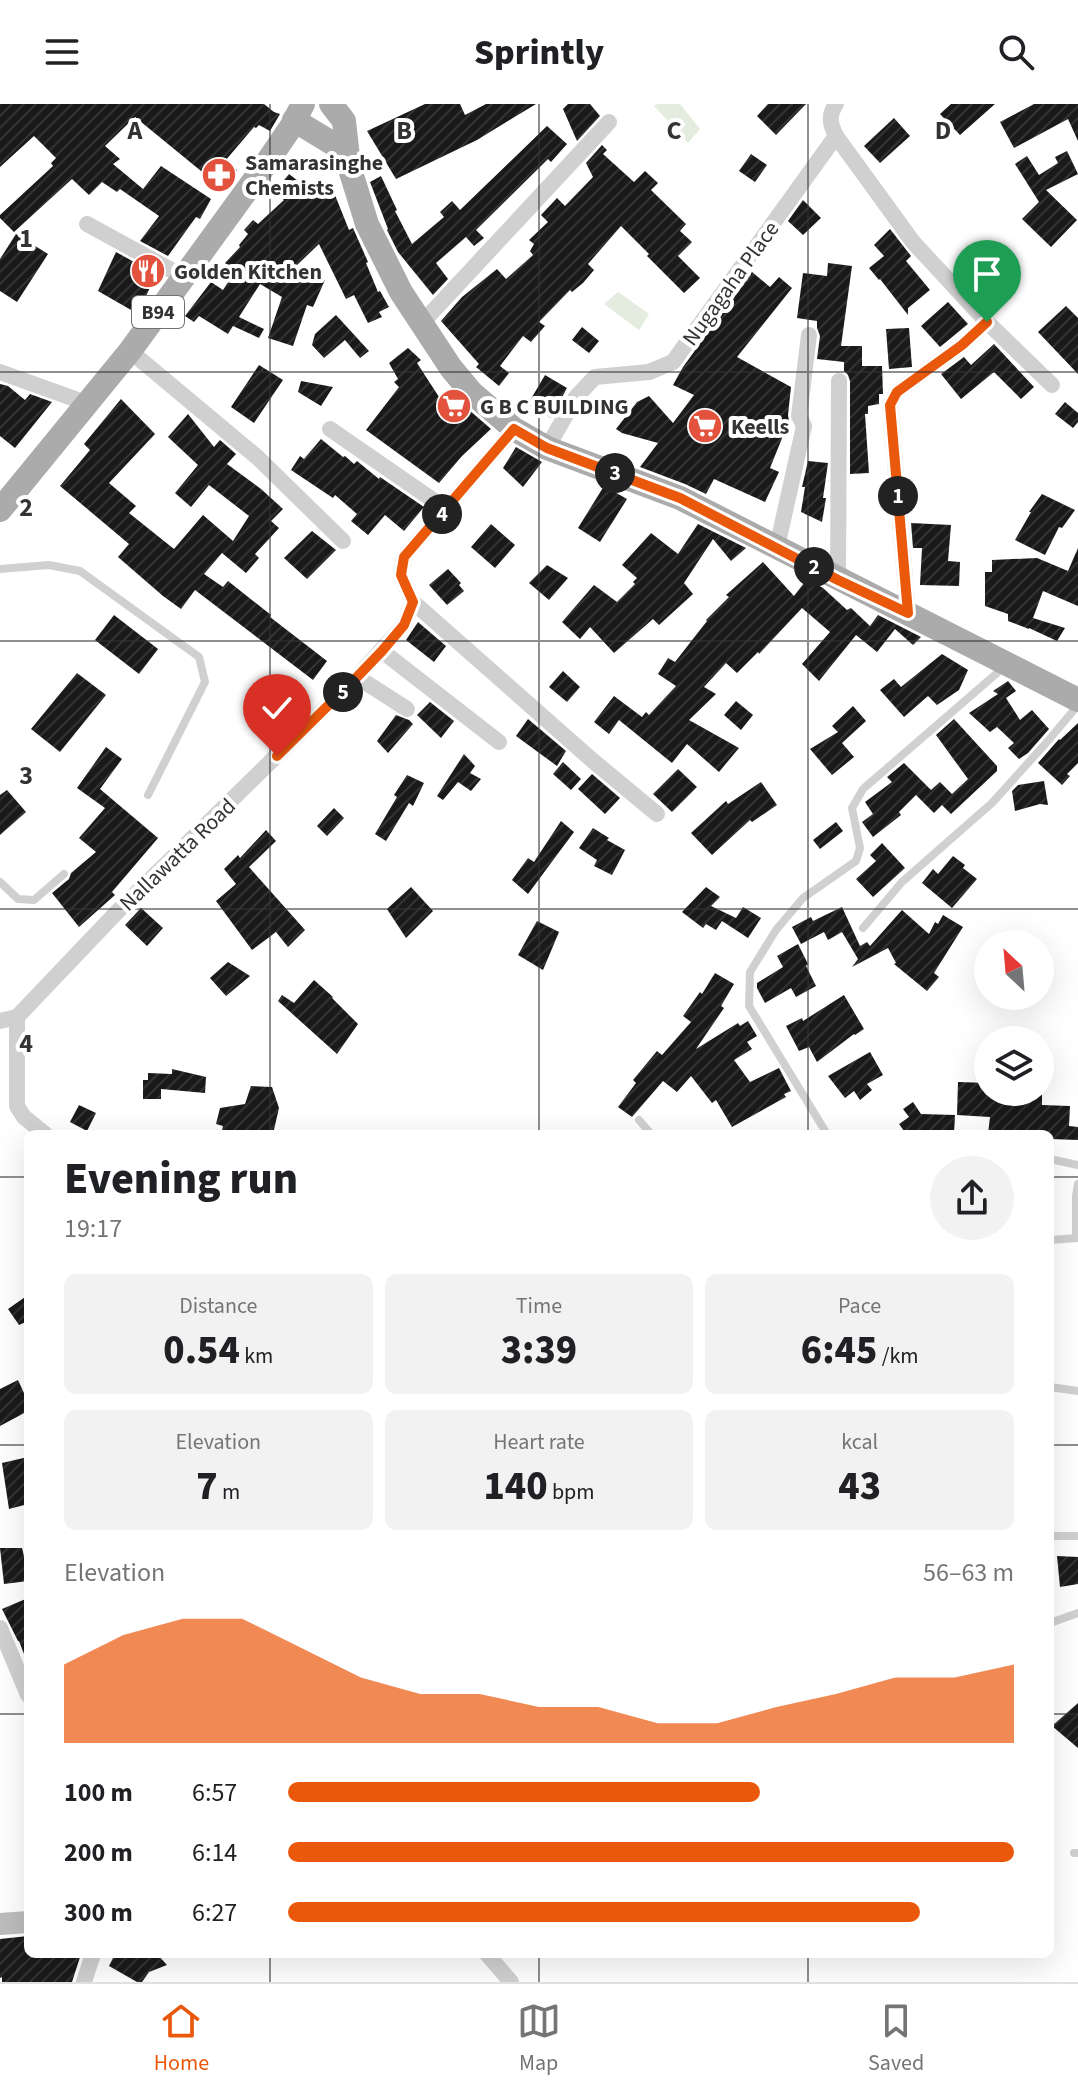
<!DOCTYPE html>
<html lang="en">
<head>
<meta charset="utf-8">
<style>
  :root { --surface:#fff; --page:#f2f2f2; --text:#202124; --muted:#757577; --line:#e0e0e0; --accent:#ea580c }
  body { margin:0; font-family:"Source Sans 3",sans-serif; background:var(--page); color:var(--text); height:100vh; display:flex; flex-direction:column; font-size:30px; white-space:nowrap }
  * { box-sizing:border-box; margin:0 }
  p { font-size:26px; color:var(--muted) }
  .icon { flex:none; width:44px; height:44px; fill:none; stroke:currentColor; stroke-width:2; stroke-linecap:round; stroke-linejoin:round }
  .map { position:relative; flex:1; overflow:hidden }
  .details { position:absolute; left:24px; top:1026px; width:1030px; height:828px; display:flex; flex-direction:column; background:var(--surface); border-radius:12px; box-shadow:0 8px 32px #0002 }
  .details>* { flex:none }
  .needle { width:52px; rotate:334deg }
  .controls { position:absolute; left:974px; top:826px; display:grid; gap:16px }
  .controls a { display:grid; place-items:center; width:80px; height:80px; border-radius:50%; background:var(--surface); box-shadow:0 8px 32px #0002; font-size:40px }
  .pin { position:absolute; display:grid; place-items:center; width:68px; height:68px; color:#fff; margin:-82px -34px; border-radius:50% 50% 50% 0; rotate:-45deg; box-shadow:0 0 8px #0007 }
  .pin .icon { rotate:45deg }
  .km { position:absolute; width:40px; height:40px; margin:-20px; border-radius:50%; background:#222; color:#fff; font-size:22px; line-height:40px; text-align:center }
  .round { display:grid; place-items:center; flex:none; width:84px; height:84px; border-radius:42px; background:var(--page) }
  .summary { display:flex; align-items:center; justify-content:space-between; height:136px; padding:0 40px }
  h1 { font-size:44px; font-weight:800; line-height:60px }
  .figures { display:grid; grid-template-columns:repeat(3,1fr); gap:12px; height:136px; padding:8px 40px }
  .figures div { display:grid; align-content:center; border-radius:12px; background:var(--page); text-align:center }
  .figures b { font-size:40px; font-weight:800 }
  .figures small { font-size:22px; font-weight:400 }
  .figures p { font-size:22px }
  .chart { height:224px; padding:16px 40px }
  .chart p { display:flex; justify-content:space-between }
  .chart svg { width:100%; height:144px; margin-top:8px; fill:var(--accent); opacity:.7 }
  ul { padding:0 40px; list-style:none; font-size:26px }
  li { display:grid; grid-template-columns:128px 96px 1fr; align-items:center; height:60px }
  li i { height:20px; border-radius:10px; background:var(--accent) }
  header { display:flex; justify-content:space-between; align-items:center; height:104px; padding:0 40px; background:var(--surface); font-size:36px; font-weight:800 }
  .tab-bar { display:flex; justify-content:space-around; align-items:center; height:112px; border-top:2px solid var(--line); background:var(--surface); font-size:22px; color:var(--muted) }
  .tab-bar a { display:grid; justify-items:center; gap:4px }
  .tab-bar .active { color:var(--accent) }
  .map>svg:first-child { display:block }
  .park { fill:#e3ecdf }
  .building { fill:url(#building-hatch) }
  .lines { fill:none; stroke-linecap:round; stroke-linejoin:round }
  .lane { stroke:#d0d0d0; stroke-width:8 }
  .street { stroke:#d0d0d0; stroke-width:16 }
  .secondary { stroke:#bdbdbd; stroke-width:22 }
  .primary { stroke:#ababab; stroke-width:24 }
  .route-casing { stroke:#fff; stroke-width:16 }
  .route { stroke:#ea580c; stroke-width:10 }
  .grid { fill:none; stroke:#333; stroke-width:2; stroke-opacity:0.55 }
  .labels { text-anchor:middle; stroke-width:8; stroke-linejoin:round; paint-order:stroke }
  .shield { fill:#fff; stroke:#707070; stroke-width:2 }
  .shield-label { font-size:20px; font-weight:bold; fill:#333 }
  .poi-label { font-size:22px; font-weight:bold; fill:#333; stroke:#fff; text-anchor:start }
  .street-label { font-size:22px; fill:#333; stroke:#fff }
  .grid-label { font-size:26px; text-anchor:middle; font-weight:bold; fill:#333; stroke:#fff; stroke-width:8; stroke-linejoin:round; paint-order:stroke }
</style>
</head>
<body>
<header><svg class="icon" aria-label="menu" viewBox="0 0 24 24"><path d="M4 6h16M4 12h16M4 18h16"/></svg>Sprintly<svg class="icon" aria-label="search" viewBox="0 0 24 24"><circle cx="10" cy="10" r="6"/><path d="M15 15l6 6"/></svg></header>
<div class="map">
<svg width="1078" height="1878" viewBox="0 0 1078 1878">
  <defs>
    <pattern id="building-hatch" width="6" height="6" patternUnits="userSpaceOnUse" patternTransform="scale(2)"><rect width="6" height="6" fill="#1a1a1a"/><path d="M-1 1l2-2M0 6l6-6M5 7l2-2" fill="none" stroke="#333"/></pattern>
  </defs>
  <rect width="100%" height="100%" fill="#fff"/>
  <g class="park">
    <polygon points="657,0 680,0 700,25 688,39 654,2"/>
    <polygon points="618,188 649,210 639,226 604,200"/>
  </g>
  <g class="building">
    <polygon points="0,0 264,0 274,8 280,10 270,27 259,21 256,24 254,23 225,57 237,66 223,85 135,13 105,42 120,55 113,60 143,85 161,62 211,95 200,115 196,113 168,152 140,137 159,112 120,85 117,88 102,78 89,91 72,75 14,128 0,114 0,111 53,62 51,59 56,54 34,32 0,63"/>
    <polygon points="425,0 460,0 465,11 486,0 536,0 477,36 396,75 367,27"/>
    <polygon points="568,0 590,0 600,12 577,37 563,5"/>
    <polygon points="768,0 806,0 776,31 757,12"/>
    <polygon points="951,0 995,0 960,31 940,10"/>
    <polygon points="1034,0 1078,0 1078,37 1068,15 1014,44 1000,18"/>
    <polygon points="894,14 910,32 880,59 864,42"/>
    <polygon points="547,22 567,40 551,58 548,55 476,126 484,134 474,142 466,133 436,159 448,175 433,191 398,148 387,126 388,125 370,78 381,72 397,106 395,107 412,140 444,113 440,108 452,97 460,106"/>
    <polygon points="602,41 607,46 603,50 634,78 645,67 658,79 651,86 686,120 680,127 692,138 678,152 700,174 684,189 647,152 649,150 621,122 588,160 594,166 583,179 572,188 570,186 539,218 545,222 531,238 523,232 500,262 509,269 499,282 476,263 479,260 441,217 462,193 497,165 506,175 533,151 530,147 534,140 529,136 548,118 541,111 557,94 565,102 593,73 586,59"/>
    <polygon points="1067,47 1078,70 1046,86 1077,116 1051,143 1022,115 1039,98 1015,60 1027,52 1039,71 1058,59 1055,53"/>
    <polygon points="751,50 767,61 755,78 739,67"/>
    <polygon points="289,70 319,93 333,86 349,126 353,124 368,158 366,159 378,188 380,187 389,203 379,208 382,213 368,219 354,191 346,195 319,140 295,163 325,176 313,203 307,201 293,242 268,234 282,193 260,180 239,213 264,225 259,234 233,222 228,230 199,212 194,218 185,212 211,178 223,186 235,167 225,159 240,143 239,141 248,130 244,126 253,116 258,120 284,96 278,91 283,85 280,81"/>
    <polygon points="803,96 821,114 803,131 788,117"/>
    <polygon points="890,125 911,152 906,157 930,186 908,204 908,211 880,175 879,176 869,164 884,152 874,141"/>
    <polygon points="16,130 48,150 17,198 0,187 0,155"/>
    <polygon points="116,148 156,170 138,210 98,187"/>
    <polygon points="828,159 852,162 841,242 862,242 862,262 882,262 883,290 879,290 879,300 868,302 868,310 865,310 869,369 850,370 850,277 848,271 844,267 844,258 817,255 820,232 817,224 817,217 797,214 803,169 827,172"/>
    <polygon points="752,168 770,183 779,173 792,184 737,253 791,283 788,311 789,317 770,364 779,368 765,398 714,375 706,390 685,380 640,363 658,339 622,329 616,325 637,298 649,292 673,319 694,291 673,281 683,263"/>
    <polygon points="948,198 968,220 940,243 921,222"/>
    <polygon points="1066,202 1078,214 1078,270 1038,228"/>
    <polygon points="336,211 369,247 360,254 345,236 324,254 312,241 315,230"/>
    <polygon points="582,223 599,237 589,249 572,236"/>
    <polygon points="909,224 912,263 889,265 886,225"/>
    <polygon points="994,240 1034,283 1021,295 994,268 961,295 941,270 964,253 971,261"/>
    <polygon points="408,244 421,256 417,259 441,296 450,287 461,299 491,325 462,352 439,379 366,326 399,283 394,278 398,275 389,259"/>
    <polygon points="259,261 283,276 254,319 231,303"/>
    <polygon points="545,271 567,284 551,314 528,300"/>
    <polygon points="301,277 333,283 321,302 298,288"/>
    <polygon points="0,280 8,282 25,296 30,290 52,298 15,344 0,332"/>
    <polygon points="121,295 155,330 109,379 136,402 129,409 174,445 203,411 233,437 249,412 209,381 191,403 175,389 198,361 168,333 188,310 214,343 220,336 236,350 227,360 261,385 283,405 271,417 279,424 255,450 259,454 246,469 222,449 204,470 223,483 228,477 271,511 270,513 327,557 313,576 195,486 181,505 163,492 118,453 129,440 60,382 90,346 84,340"/>
    <polygon points="1065,298 1078,309 1078,318 1073,324 1055,310"/>
    <polygon points="321,335 343,353 345,352 354,360 357,357 379,375 380,373 424,403 404,427 385,411 368,431 351,417 357,410 335,391 333,394 291,366 300,352 304,355"/>
    <polygon points="516,343 542,358 523,383 503,364"/>
    <polygon points="808,357 828,359 823,394 826,394 822,418 801,408 805,383 802,383"/>
    <polygon points="604,382 627,395 600,438 578,424"/>
    <polygon points="1042,390 1075,406 1062,424 1059,423 1045,451 1015,436 1031,408 1029,408"/>
    <polygon points="911,419 951,421 948,457 960,458 959,482 920,481 922,444 913,444"/>
    <polygon points="491,420 515,441 495,464 471,443"/>
    <polygon points="698,420 746,444 731,457 713,435 684,479 693,490 659,521 653,515 614,549 590,523 580,535 562,518 594,481 617,498 635,480 633,478 637,474 622,461 651,429 678,450"/>
    <polygon points="312,427 336,446 307,475 284,454"/>
    <polygon points="1078,444 1078,502 1043,487 1033,514 1065,524 1057,537 1029,524 1029,525 1008,517 1008,510 985,502 985,468 992,468 992,456 1037,454 1068,467"/>
    <polygon points="763,458 794,492 807,475 823,484 847,506 851,504 870,522 878,511 921,533 913,541 895,525 877,548 856,531 819,577 802,560 830,528 802,504 759,550 758,548 737,569 726,559 704,583 716,590 689,616 739,644 719,668 687,640 672,659 619,616 609,630 594,618 614,592 642,613 646,608 649,611 676,582 658,570 668,554 675,558 707,517 706,516 729,493 726,491"/>
    <polygon points="547,461 568,474 549,496 529,479"/>
    <polygon points="448,465 461,479 459,481 464,487 447,501 429,481"/>
    <polygon points="114,511 158,545 139,570 95,536"/>
    <polygon points="418,518 446,542 434,558 406,536"/>
    <polygon points="942,550 968,566 959,586 937,601 928,592 904,613 880,586 894,575 901,583"/>
    <polygon points="563,567 580,583 567,598 549,583"/>
    <polygon points="77,569 106,591 60,648 31,625"/>
    <polygon points="1008,577 1016,587 1006,594 1020,616 1032,606 1049,625 1028,649 1019,655 1008,644 1014,639 997,623 990,628 969,609 998,590 993,587"/>
    <polygon points="736,597 753,611 741,626 724,611"/>
    <polygon points="430,598 454,617 441,634 417,611"/>
    <polygon points="853,602 866,617 842,639 854,653 832,671 810,645 838,628 832,622"/>
    <polygon points="396,611 409,616 413,620 388,649 377,637"/>
    <polygon points="528,615 566,647 557,662 516,632"/>
    <polygon points="954,615 997,662 997,667 951,710 942,701 934,709 916,691 899,708 901,711 873,733 862,718 873,710 865,698 892,678 887,673 904,659 931,686 940,678 952,690 968,675 936,631"/>
    <polygon points="1078,619 1078,659 1067,670 1070,672 1062,681 1038,659 1059,635 1060,636"/>
    <polygon points="106,643 122,655 100,685 158,734 112,788 115,791 79,823 52,789 69,775 71,769 96,748 79,734 105,704 77,684"/>
    <polygon points="464,650 475,662 470,669 481,675 471,687 458,678 443,696 437,692"/>
    <polygon points="563,658 581,675 571,686 553,670"/>
    <polygon points="678,665 697,683 672,708 653,690"/>
    <polygon points="592,670 620,694 605,710 578,685"/>
    <polygon points="407,671 424,679 413,702 409,699 386,737 375,730 397,693 394,691"/>
    <polygon points="1044,677 1048,701 1040,700 1015,707 1012,687 1018,681"/>
    <polygon points="761,678 777,701 752,718 750,716 712,751 691,729 726,697 728,700"/>
    <polygon points="7,686 26,708 0,731 0,691"/>
    <polygon points="334,704 344,714 327,732 317,722"/>
    <polygon points="561,717 574,728 528,790 512,776 528,754 534,758"/>
    <polygon points="836,718 843,727 820,745 813,736"/>
    <polygon points="593,724 609,734 607,736 625,746 612,771 594,762 597,756 579,744"/>
    <polygon points="266,726 276,737 249,763 305,826 288,843 276,828 252,846 216,797 236,780 224,765 238,751 240,754"/>
    <polygon points="882,739 905,764 873,793 856,775 876,757 870,751"/>
    <polygon points="953,752 965,761 963,764 977,775 952,804 922,779 933,765 938,770"/>
    <polygon points="411,783 433,807 406,834 387,805"/>
    <polygon points="706,783 720,793 711,802 736,814 743,803 761,814 748,834 722,817 716,826 706,820 703,824 682,808"/>
    <polygon points="842,803 860,842 867,838 870,842 902,806 929,830 935,818 938,820 943,811 963,823 934,869 939,873 927,887 894,860 896,859 888,844 852,863 858,855 842,828 828,836 824,828 801,840 792,823 811,813 813,817"/>
    <polygon points="141,804 163,824 147,842 125,821"/>
    <polygon points="537,817 559,828 543,866 518,851"/>
    <polygon points="798,840 808,860 806,862 816,882 796,893 791,884 765,899 757,884 757,879 783,863 777,852"/>
    <polygon points="228,858 250,872 226,892 210,874"/>
    <polygon points="715,869 734,880 721,902 724,904 696,945 738,919 740,922 748,917 757,932 747,938 752,945 734,956 750,978 779,964 791,987 784,990 786,993 732,1023 716,996 712,999 691,972 677,988 663,977 632,1013 618,1003 636,979 633,976 657,947 662,951 691,918 683,912 700,888 702,890"/>
    <polygon points="314,876 333,893 332,894 358,920 337,950 278,897 282,891 294,899"/>
    <polygon points="844,891 864,925 855,931 854,930 817,958 809,943 799,947 786,922 802,914 803,917"/>
    <polygon points="870,948 883,971 867,980 872,986 860,996 854,987 845,994 828,972"/>
    <polygon points="172,965 206,973 205,989 161,985 161,995 143,995 143,976 148,976 148,969 172,970"/>
    <polygon points="958,978 988,979 987,988 1042,988 1042,1001 1070,1002 1069,1022 1078,1023 1078,1036 1050,1035 1050,1030 988,1030 990,1013 957,1011"/>
    <polygon points="251,982 272,983 279,1004 273,1030 221,1030 223,1022 216,1020 220,1004 245,1000"/>
    <polygon points="913,998 921,1010 955,1011 954,1030 913,1030 904,1027 899,1020 909,1013 903,1005"/>
    <polygon points="79,1001 96,1009 87,1027 70,1018"/>
    <polygon points="28,1191 28,1217 19,1221 8,1205"/>
    <polygon points="18,1276 28,1298 28,1307 0,1322 0,1285"/>
    <polygon points="28,1353 28,1400 9,1405 2,1359"/>
    <polygon points="0,1444 22,1444 28,1469 28,1477 4,1480"/>
    <polygon points="1057,1452 1078,1453 1078,1480 1060,1483"/>
    <polygon points="28,1494 28,1558 27,1558 19,1537 18,1537 2,1505"/>
    <polygon points="1078,1599 1078,1644 1052,1622"/>
    <polygon points="28,1832 28,1850 81,1850 72,1878 2,1878 2,1873 0,1874 0,1835"/>
    <polygon points="115,1850 157,1850 167,1861 149,1868 142,1878 137,1878 109,1862"/>
  </g>
  <g class="lines">
    <g class="lane">
      <polyline points="0,465 49,461 80,467 199,553 205,578 148,691"/>
      <polyline points="0,778 18,795 34,796 64,770"/>
      <polyline points="863,824 902,778 992,699 1047,638 1078,601"/>
      <polyline points="639,1016 651,1030"/>
      <polyline points="827,1030 749,902 750,868 776,826 803,794 856,757 860,744 852,704 863,685 1004,563"/>
      <polyline points="1050,1055 1078,1061"/>
      <polyline points="1076,1134 1076,1092 1078,1080"/>
      <polyline points="1050,1136 1078,1134"/>
      <polyline points="1050,1283 1078,1287"/>
      <polyline points="1050,1432 1078,1432"/>
      <polyline points="1050,1519 1078,1509"/>
      <polyline points="1074,1749 1078,1749"/>
    </g>
    <g class="street">
      <polyline points="836,32 913,138 987,218 1052,281"/>
      <polyline points="87,120 184,173"/>
      <polyline points="421,220 609,18"/>
      <polyline points="130,247 257,353 343,437"/>
      <polyline points="0,268 86,299"/>
      <polyline points="330,325 446,405"/>
      <path d="M547,344L576,293L595,273L649,268L673,258L836,32C830,20 828,12 836,0"/>
      <polyline points="777,443 804,322 799,312 809,231"/>
      <polyline points="838,476 839,277"/>
      <polyline points="413,498 592,656 657,710"/>
      <polyline points="908,509 890,301 897,288 962,241 987,218"/>
      <polyline points="382,547 499,638"/>
      <polyline points="357,573 407,605"/>
      <polyline points="17,913 117,808 357,573 404,521 413,498 401,471 404,453 514,325"/>
      <polyline points="0,917 17,913 17,1002 24,1013 45,1030"/>
      <polyline points="0,1524 28,1591"/>
      <polyline points="487,1850 511,1878"/>
      <polyline points="84,1878 93,1850"/>
    </g>
    <polyline class="secondary" points="0,1820 28,1818"/>
    <g class="primary">
      <polyline points="331,0 344,17 349,62 367,120 401,188 451,264 471,288 514,325 547,344 680,394 1078,596"/>
      <polyline points="294,16 340,44 349,53"/>
      <polyline points="0,406 130,247 263,64 291,23 303,0"/>
    </g>
  </g>
  <g class="lines">
    <g class="route-casing">
      <polyline id="route" points="277,652 357,573 382,547 404,521 413,498 401,471 404,453 514,325 547,344 680,394 838,476 908,509 890,301 897,288 962,241 987,218"/>
    </g>
    <use href="#route" class="route"/>
  </g>
  <path class="grid" d="M270,0V1030M539,0V1030M808,0V1030M0,268H1078M0,537H1078M0,805H1078M0,1073H28M1050,1073H1078M0,1341H28M1050,1341H1078M0,1610H28M1050,1610H1078M270,1850V1878M539,1850V1878M808,1850V1878"/>
  <defs>
    <g id="pharmacy-disc" transform="scale(1.8)"><circle r="9.5" fill="#e2523d" stroke="#fff"/><path d="M-2-6h4v4h4v4h-4v4h-4v-4h-4v-4h4Z" fill="#fff"/></g>
    <g id="restaurant-disc" transform="scale(1.8)"><circle r="9.5" fill="#e2523d" stroke="#fff"/><path d="M-5-6h1v4h1v-4h1v4h1v-4h1v5L-1.5 .5V6h-2V.5L-5-1ZM5-6V6H3V1.5H1.5Q1.5-4 5-6Z" fill="#fff"/></g>
    <g id="supermarket-disc" transform="scale(1.8)"><circle r="9.5" fill="#e2523d" stroke="#fff"/><path d="M-6-5.5h2.5l.6 2H6L4.5 2H-2.5L-4.4-4H-6ZM-1.5 3.2a1.3 1.3 0 1 0 .1 0ZM3 3.2a1.3 1.3 0 1 0 .1 0Z" fill="#fff"/></g>
  </defs>
  <g fill-rule="evenodd">
    <use href="#pharmacy-disc" x="219" y="71"/>
    <use href="#restaurant-disc" x="148" y="167"/>
    <use href="#supermarket-disc" x="454" y="302"/>
    <use href="#supermarket-disc" x="705" y="322"/>
  </g>
  <g class="labels">
    <rect class="shield" x="132" y="192" width="52" height="32" rx="6"/>
    <g class="shield-label">
      <text x="158" y="215">B94</text>
    </g>
    <g class="poi-label">
      <text x="245" y="66">Samarasinghe<tspan x="245" dy="25">Chemists</tspan></text>
      <text x="174" y="175">Golden Kitchen</text>
      <text x="480" y="310">G B C BUILDING</text>
      <text x="731" y="330">Keells</text>
    </g>
    <g class="street-label">
      <text transform="translate(730 179) rotate(-54)" y="8">Nugagaha Place</text>
      <text transform="translate(177 750) rotate(-44)" y="8">Nallawatta Road</text>
    </g>
  </g>
  <g class="grid-label">
    <text x="135" y="35">A</text>
    <text x="404" y="35">B</text>
    <text x="674" y="35">C</text>
    <text x="943" y="35">D</text>
    <text x="26" y="143">1</text>
    <text x="26" y="412">2</text>
    <text x="26" y="680">3</text>
    <text x="26" y="948">4</text>
  </g>
</svg>
<div class="controls">
<a><svg class="needle" viewBox="-14 -14 28 28"><path d="M0-13l5 13h-10z" fill="#e53935"/><path d="M0 13l5-13h-10z" fill="#757577"/></svg></a>
<a><svg class="icon" aria-label="layers" viewBox="0 0 24 24"><path d="M12 4l9 5-9 5-9-5zM3 14l9 5 9-5"/></svg></a>
</div>
<div class="pin" style="left:987px;top:218px;background:#1e9e55"><svg class="icon" aria-label="arrive" viewBox="0 0 24 24"><path d="M6 21V4h12l-3 4 3 4H6"/></svg></div>
<div class="pin" style="left:277px;top:652px;background:#d93025"><svg class="icon" aria-label="check" viewBox="0 0 24 24"><path d="M5 12l5 5 9-10"/></svg></div>
<b class="km" style="left:898px;top:392px">1</b>
<b class="km" style="left:814px;top:463px">2</b>
<b class="km" style="left:615px;top:369px">3</b>
<b class="km" style="left:442px;top:410px">4</b>
<b class="km" style="left:343px;top:588px">5</b>
<section class="details">
<div class="summary"><div><h1>Evening run</h1><p>19:17</p></div><a class="round"><svg class="icon" aria-label="share" viewBox="0 0 24 24"><path d="M12 15V3M7 8l5-5 5 5M5 13v7h14v-7"/></svg></a></div>
<div class="figures">
<div><p>Distance</p><b>0.54<small> km</small></b></div>
<div><p>Time</p><b>3:39</b></div>
<div><p>Pace</p><b>6:45<small> /km</small></b></div>
</div>
<div class="figures">
<div><p>Elevation</p><b>7<small> m</small></b></div>
<div><p>Heart rate</p><b>140<small> bpm</small></b></div>
<div><p>kcal</p><b>43</b></div>
</div>
<div class="chart"><p><span>Elevation</span>56–63 m</p>
<svg viewBox="0 0 160 44" preserveAspectRatio="none"><path d="M0 44V20L10 11L20 6L30 6L40 15L50 24L60 29L70 29L80 33L90 33L100 38L110 38L120 33L130 29L140 24L150 24L160 20V44z"/></svg>
</div>
<ul>
<li><b>100 m</b>6:57<i style="width:65%"></i></li>
<li><b>200 m</b>6:14<i style="width:100%"></i></li>
<li><b>300 m</b>6:27<i style="width:87%"></i></li>
</ul>
</section>
</div>
<nav class="tab-bar">
<a class="active"><svg class="icon" aria-label="home" viewBox="0 0 24 24"><path d="M3 11l9-7 9 7M6 9v11h12V9"/></svg>Home</a>
<a><svg class="icon" aria-label="map" viewBox="0 0 24 24"><path d="M3 6l6-2 6 2 6-2v14l-6 2-6-2-6 2zM9 4v14M15 6v14"/></svg>Map</a>
<a><svg class="icon" aria-label="saved" viewBox="0 0 24 24"><path d="M7 4h10v16l-5-4-5 4z"/></svg>Saved</a>
</nav>
</body>
</html>
